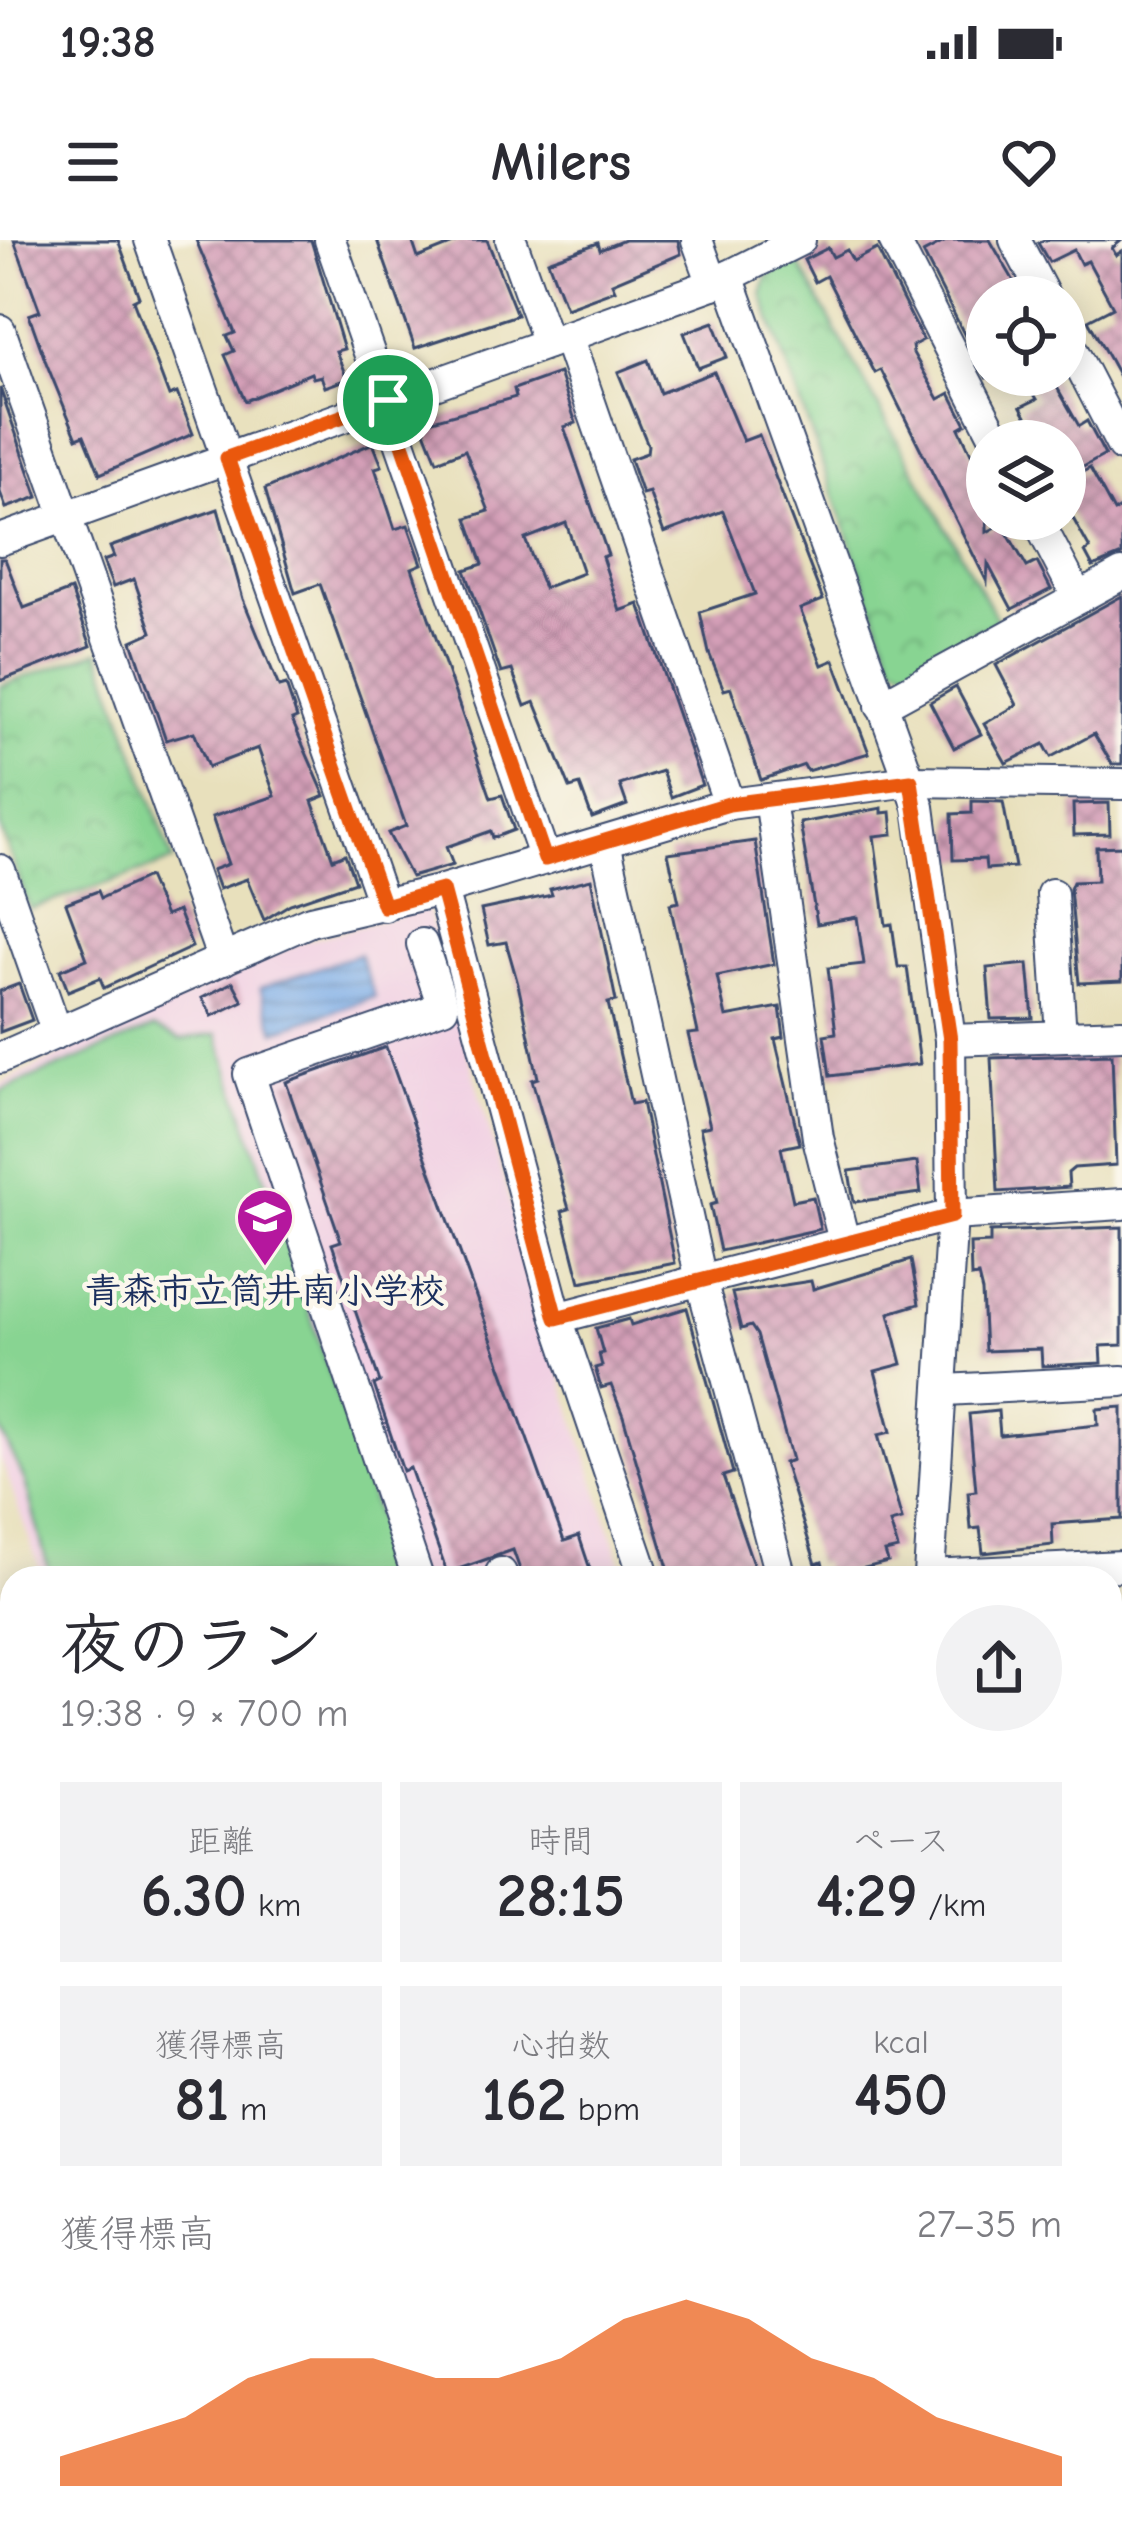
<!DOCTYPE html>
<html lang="ja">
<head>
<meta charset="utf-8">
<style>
  :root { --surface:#fff; --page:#f2f2f3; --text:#2b2b33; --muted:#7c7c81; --accent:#ea580c }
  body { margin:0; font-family:"Comic Neue","Klee One",sans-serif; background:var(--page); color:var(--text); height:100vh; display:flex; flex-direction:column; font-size:45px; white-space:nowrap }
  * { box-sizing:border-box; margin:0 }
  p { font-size:39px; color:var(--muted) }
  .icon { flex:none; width:66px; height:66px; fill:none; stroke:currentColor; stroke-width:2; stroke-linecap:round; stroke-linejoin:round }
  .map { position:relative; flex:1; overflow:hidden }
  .sheet { position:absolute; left:0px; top:1326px; width:1122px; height:975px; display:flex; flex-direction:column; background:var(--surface); border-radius:36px 36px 0 0; box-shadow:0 6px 30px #0003 }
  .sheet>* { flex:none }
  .fabs { position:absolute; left:966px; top:36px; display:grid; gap:24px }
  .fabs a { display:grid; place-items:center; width:120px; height:120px; border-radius:50%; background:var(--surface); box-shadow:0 6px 30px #0003; font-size:60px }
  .pin { position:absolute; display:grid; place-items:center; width:102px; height:102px; color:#fff; margin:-51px; border:6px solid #fff; border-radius:50%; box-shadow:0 3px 12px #0007 }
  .round { display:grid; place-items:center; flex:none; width:126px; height:126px; border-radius:63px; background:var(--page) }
  .overview { display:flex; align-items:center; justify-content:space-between; height:204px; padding:0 60px }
  h1 { font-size:66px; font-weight:700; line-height:90px }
  .stats { display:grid; grid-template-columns:repeat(3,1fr); gap:18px; height:204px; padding:12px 60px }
  .stats div { display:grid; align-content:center; border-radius:0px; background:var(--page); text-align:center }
  .stats b { font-size:60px; font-weight:700 }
  .stats small { font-size:33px; font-weight:400 }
  .stats p { font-size:33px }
  .chart { height:336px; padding:24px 60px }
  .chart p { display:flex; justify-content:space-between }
  .chart svg { width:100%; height:216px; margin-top:12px; fill:var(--accent); opacity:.7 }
  .status { display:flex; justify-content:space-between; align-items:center; height:84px; padding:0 60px; background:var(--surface); direction:ltr }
  .status svg { height:33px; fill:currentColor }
  header { display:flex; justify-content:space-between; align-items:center; height:156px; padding:0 60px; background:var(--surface); font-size:54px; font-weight:700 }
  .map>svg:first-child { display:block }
  .built { fill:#f1d0e3 }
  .park { fill:url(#park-crowns); stroke:#528278; stroke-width:3 }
  .pitch { fill:#88d492; stroke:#528278; stroke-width:3 }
  .water { fill:url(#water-rules); stroke:#4c6ea2; stroke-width:3 }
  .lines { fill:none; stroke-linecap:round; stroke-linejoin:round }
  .stream { stroke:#7cace7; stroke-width:8 }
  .building { fill:url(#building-cross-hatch); fill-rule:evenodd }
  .minor-casing { stroke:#3a4a6c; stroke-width:34 }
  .highway-casing { stroke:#3a4a6c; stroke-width:46 }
  .minor { stroke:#fff; stroke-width:30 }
  .highway { stroke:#fff; stroke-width:42 }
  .route-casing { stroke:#fff; stroke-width:24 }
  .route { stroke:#ea580c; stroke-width:15 }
  .labels { text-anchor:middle; stroke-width:9; stroke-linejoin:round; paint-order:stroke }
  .poi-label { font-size:36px; font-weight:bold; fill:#1b2f5e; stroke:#fbf7ec }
</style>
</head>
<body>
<div class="status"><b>19:38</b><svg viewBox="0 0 49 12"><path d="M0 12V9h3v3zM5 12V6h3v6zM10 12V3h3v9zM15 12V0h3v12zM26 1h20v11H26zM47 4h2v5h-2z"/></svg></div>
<header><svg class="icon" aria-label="menu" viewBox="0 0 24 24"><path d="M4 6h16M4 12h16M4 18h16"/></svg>Milers<svg class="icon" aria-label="heart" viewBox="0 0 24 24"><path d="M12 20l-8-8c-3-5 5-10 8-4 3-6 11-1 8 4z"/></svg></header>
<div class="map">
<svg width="1122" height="2300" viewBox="0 0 1122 2300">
  <defs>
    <pattern id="park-crowns" width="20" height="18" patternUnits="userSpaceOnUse" patternTransform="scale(3)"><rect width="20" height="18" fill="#88d492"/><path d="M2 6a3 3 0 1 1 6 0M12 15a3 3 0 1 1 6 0" fill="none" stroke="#75b680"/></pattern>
    <pattern id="water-rules" width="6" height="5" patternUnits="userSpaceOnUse" patternTransform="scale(3)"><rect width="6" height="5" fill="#7cace7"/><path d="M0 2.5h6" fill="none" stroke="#658cbe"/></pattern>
    <pattern id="building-cross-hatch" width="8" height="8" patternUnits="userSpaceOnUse" patternTransform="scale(3)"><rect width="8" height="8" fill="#d49fb7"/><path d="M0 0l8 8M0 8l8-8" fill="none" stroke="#ab8298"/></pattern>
  </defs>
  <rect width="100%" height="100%" fill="#fbf7ec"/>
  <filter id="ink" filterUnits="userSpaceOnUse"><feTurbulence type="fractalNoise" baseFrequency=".00833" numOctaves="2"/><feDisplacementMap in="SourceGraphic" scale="24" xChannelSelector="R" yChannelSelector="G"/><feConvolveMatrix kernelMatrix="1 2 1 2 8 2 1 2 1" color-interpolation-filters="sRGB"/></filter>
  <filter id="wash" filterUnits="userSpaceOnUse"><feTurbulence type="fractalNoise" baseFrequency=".004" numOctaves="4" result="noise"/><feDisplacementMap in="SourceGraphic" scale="48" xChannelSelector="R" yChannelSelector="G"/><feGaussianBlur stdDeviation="2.7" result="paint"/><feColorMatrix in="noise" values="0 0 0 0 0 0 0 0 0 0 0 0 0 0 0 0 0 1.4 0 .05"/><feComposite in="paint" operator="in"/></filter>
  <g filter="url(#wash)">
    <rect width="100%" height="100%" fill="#e8e0bc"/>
    <polygon class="built" points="427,668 542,1077 626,1338 43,1338 0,1217 0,844 299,703"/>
    <g class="park">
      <polygon points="796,19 998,381 906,429 893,422 762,55 767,36"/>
      <polygon points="99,411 173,621 30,669 0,587 0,446"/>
      <polygon points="0,2203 12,2219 12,2289 65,2289 74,2300 0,2300"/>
    </g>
    <polygon class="pitch" points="154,788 180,800 217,794 398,1338 50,1335 25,1241 0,1189 0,851"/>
    <polygon class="water" points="359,714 375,757 275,791 260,748"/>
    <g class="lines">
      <g class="stream">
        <polyline points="0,2227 12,2241"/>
        <polyline points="53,2289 62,2300"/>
      </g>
    </g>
    <g id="blocks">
      <g class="building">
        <polygon points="14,0 118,0 139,57 133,60 169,156 177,153 193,194 100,234 84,195 77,198 45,120 29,75 40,71"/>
        <polygon points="196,0 311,0 344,109 336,111 347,139 325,147 321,136 313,138 311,133 245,161 225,115 234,111 227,96 235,93"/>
        <polygon points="377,0 412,0 418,18 463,0 487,0 517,75 415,108"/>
        <polygon points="624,0 678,0 681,14 612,43 615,50 566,68 548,21 598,3 600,10"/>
        <polygon points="948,0 990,0 1018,48 987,57 987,139 923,13"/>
        <polygon points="1044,0 1122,0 1112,8 1116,15 1122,11 1122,142 1088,80 1113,67 1088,21 1081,24 1074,10 1049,22 1038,3"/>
        <polygon points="828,8 833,17 847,10 853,21 877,9 923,100 912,106 913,113 939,159 950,153 966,184 959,188 987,247 987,292 1002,284 1027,327 1037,322 1051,349 1012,369 988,324 987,342 881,130 875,133 826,36 815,42 804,20"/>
        <polygon points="714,82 727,117 698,128 684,93"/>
        <polygon points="648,120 660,153 714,132 743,201 759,195 823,360 800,369 822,425 834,420 869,513 807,531 804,525 761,540 731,448 724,450 709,413 700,372 755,354 723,271 664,293 649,252 642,254 630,219 647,213 648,205 618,132"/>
        <path d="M559,133L576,183L564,187L608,315L602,317L620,371L639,364L702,545L671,557L662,531L620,545L627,565L592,578L580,545L570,548L535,462L525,466L512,430L501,433L465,330L483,324L467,278L489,271L465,210L437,221L422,183L516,157L514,149ZM566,283L583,333L544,348L525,299Z"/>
        <polygon points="1023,135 1050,135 1079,186 1087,181 1105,215 1074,232 1065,201 1057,201 1052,191 1039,199 1021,167 1037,159"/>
        <polygon points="0,148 38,257 6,268 0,252"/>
        <polygon points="373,203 382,226 375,228 395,289 408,285 422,324 412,328 491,558 502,555 514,590 493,598 491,591 446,607 453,625 411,637 388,593 406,586 320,344 295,353 265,249"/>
        <polygon points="1090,228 1114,272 1122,267 1122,315 1093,327 1085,312 1090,309 1065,264 1065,242"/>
        <polygon points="218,269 243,359 279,447 286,445 297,478 292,480 325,556 312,561 333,619 345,614 355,642 290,664 264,680 247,639 219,649 212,630 228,624 212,577 275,556 258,508 208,527 194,492 166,500 132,401 152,392 134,339 113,347 103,321 114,317 110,307"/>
        <polygon points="0,319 5,319 24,368 71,350 91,406 0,441"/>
        <polygon points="1122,356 1122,524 1112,524 1094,494 1051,517 1044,504 1006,523 984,484 1017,465 996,425"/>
        <polygon points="956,447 981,494 954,508 930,462"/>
        <polygon points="972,561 1003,562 1015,627 986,629 985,619 953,620 952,574 972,573"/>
        <polygon points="1109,563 1110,594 1074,595 1073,564"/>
        <polygon points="882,568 882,573 891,572 893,594 874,596 886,685 892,684 898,727 907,727 920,824 830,836 824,795 836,793 828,728 864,724 857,677 817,684 800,583"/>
        <polygon points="755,601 774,724 717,736 726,777 780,767 784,797 775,799 800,904 781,908 793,961 813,957 820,989 720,1011 710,965 717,963 700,888 710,886 688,794 698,793 670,664 679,662 668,613"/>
        <polygon points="1122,606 1122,741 1079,743 1070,649 1073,642 1097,641 1096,607"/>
        <polygon points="148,637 165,676 178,671 192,707 104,748 100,738 68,751 60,730 87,719 66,663 98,651 101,658"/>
        <polygon points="591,639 616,761 608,763 631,864 642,862 675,1023 580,1042 562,971 569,969 532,840 538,838 518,744 506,702 489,705 481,670 552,655 550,649"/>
        <polygon points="1028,724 1033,778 991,779 987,728"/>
        <polygon points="233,742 243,761 212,776 202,758"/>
        <polygon points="19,744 32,780 0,792 0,751"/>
        <polygon points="386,807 564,1301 579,1296 593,1338 523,1338 513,1310 447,1333 410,1228 403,1231 374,1145 380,1142 332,1004 341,1001 286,842"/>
        <polygon points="1112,814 1116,925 1074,928 1068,933 1069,947 998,952 991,818"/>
        <polygon points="917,922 921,953 854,962 849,931"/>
        <polygon points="1122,987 1122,1105 1101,1106 1102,1123 1042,1126 1041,1109 985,1111 982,1052 978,1036 971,1037 970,1004 990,1003 990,992"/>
        <polygon points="911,1020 919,1064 889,1073 902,1124 875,1131 891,1192 878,1195 902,1280 890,1283 898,1309 885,1312 888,1322 826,1338 822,1322 816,1324 784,1223 792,1220 757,1095 751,1086 741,1089 732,1053 811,1041 813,1049"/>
        <polygon points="687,1068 733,1233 723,1236 758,1338 671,1338 623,1176 611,1145 601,1148 595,1128 602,1126 599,1114 603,1113 596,1088 629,1079 631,1085"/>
        <polygon points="1122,1167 1122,1279 1052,1284 1053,1305 983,1313 980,1288 971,1289 968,1252 976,1251 969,1174 998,1171 1000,1195 1098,1185 1097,1169"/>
      </g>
    </g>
  </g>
  <g filter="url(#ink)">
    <use href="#blocks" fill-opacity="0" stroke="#3a4a6c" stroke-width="3"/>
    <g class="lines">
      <g class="minor-casing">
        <g id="minor">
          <polyline points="150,0 384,666"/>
          <polyline points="330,0 545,619"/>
          <polyline points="511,0 548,103"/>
          <polyline points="697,0 713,44"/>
          <polyline points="894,0 997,201"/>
          <polyline points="1015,0 1045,57"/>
          <polyline points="728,36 919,567 950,800 952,975 929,1335 1122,1326"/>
          <polyline points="0,90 223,720"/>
          <polyline points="567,96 729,564"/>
          <polyline points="1065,96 1122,206"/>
          <polyline points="1037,279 1078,358"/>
          <polyline points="0,300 713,44 800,0"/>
          <polyline points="881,466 1122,334"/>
          <polyline points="770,559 818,898 844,1001"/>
          <polyline points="605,602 701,1040 952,975 1122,964"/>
          <polyline points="0,630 57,793"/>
          <polyline points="442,650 557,1078 645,1338"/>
          <polyline points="1052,654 1061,796"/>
          <polyline points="950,800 1122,794"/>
          <polyline points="0,818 310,681 442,650 729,564 911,541 1122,544"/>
          <polyline points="557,1078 701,1040 781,1338"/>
          <polyline points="945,1150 1122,1141"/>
          <polyline points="501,1333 503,1338"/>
          <polyline points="418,1338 249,834 443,767 422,704"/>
          <polyline points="0,1522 12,1515"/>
          <polyline points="1110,1717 1122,1709"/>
          <polyline points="1110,1887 1122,1892"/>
          <polyline points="1110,2062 1122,2068"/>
          <polyline points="1110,2242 1122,2248"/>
          <polyline points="858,2289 870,2300"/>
          <polyline points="1010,2289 1036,2300"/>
          <polyline points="321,2300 332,2289"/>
          <polyline points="624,2300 628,2289"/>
        </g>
      </g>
      <g class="highway-casing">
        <g id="highway">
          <polyline points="0,1763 12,1778"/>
          <polyline points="0,1982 12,1996"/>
          <polyline points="0,2127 12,2141"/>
          <polyline points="144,2289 154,2300"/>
          <polyline points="267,2289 277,2300"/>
          <polyline points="475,2289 485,2300"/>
        </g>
      </g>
      <use href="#minor" class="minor"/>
      <use href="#highway" class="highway"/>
    </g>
  </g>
  <g class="lines" filter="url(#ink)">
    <g class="route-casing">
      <polygon id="route" points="388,160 545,619 729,564 911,541 950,800 952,976 556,1078 442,650 384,666 227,218"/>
    </g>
    <use href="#route" class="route"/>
  </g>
  <defs>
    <g id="school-pin" transform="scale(3)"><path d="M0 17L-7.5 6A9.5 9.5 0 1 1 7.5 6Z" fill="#b5179e" stroke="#fbf7ec"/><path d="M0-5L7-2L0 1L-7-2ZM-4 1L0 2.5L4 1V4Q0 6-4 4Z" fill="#fff"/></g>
  </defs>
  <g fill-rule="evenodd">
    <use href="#school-pin" x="265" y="977"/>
  </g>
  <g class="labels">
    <g class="poi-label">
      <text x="265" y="1063">青森市立筒井南小学校</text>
    </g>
  </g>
</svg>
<div class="fabs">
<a><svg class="icon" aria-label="locate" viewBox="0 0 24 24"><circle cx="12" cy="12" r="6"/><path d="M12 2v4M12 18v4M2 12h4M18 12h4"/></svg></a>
<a><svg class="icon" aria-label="layers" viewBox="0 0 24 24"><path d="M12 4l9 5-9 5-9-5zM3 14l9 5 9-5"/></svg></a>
</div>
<div class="pin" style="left:388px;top:160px;background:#1e9e55"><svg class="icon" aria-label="arrive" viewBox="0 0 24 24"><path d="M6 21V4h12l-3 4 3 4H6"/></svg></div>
<section class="sheet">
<div class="overview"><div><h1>夜のラン</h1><p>19:38 · 9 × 700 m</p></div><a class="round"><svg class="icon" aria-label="share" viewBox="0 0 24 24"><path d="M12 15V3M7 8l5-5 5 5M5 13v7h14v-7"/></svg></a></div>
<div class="stats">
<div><p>距離</p><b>6.30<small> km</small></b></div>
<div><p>時間</p><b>28:15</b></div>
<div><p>ペース</p><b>4:29<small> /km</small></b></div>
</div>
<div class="stats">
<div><p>獲得標高</p><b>81<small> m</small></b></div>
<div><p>心拍数</p><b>162<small> bpm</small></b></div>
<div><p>kcal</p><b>450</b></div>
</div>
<div class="chart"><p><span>獲得標高</span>27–35 m</p>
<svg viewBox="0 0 160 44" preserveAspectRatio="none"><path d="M0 44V38L10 34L20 30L30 22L40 18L50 18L60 22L70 22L80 18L90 10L100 6L110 10L120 18L130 22L140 30L150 34L160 38V44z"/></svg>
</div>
</section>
</div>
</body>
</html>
